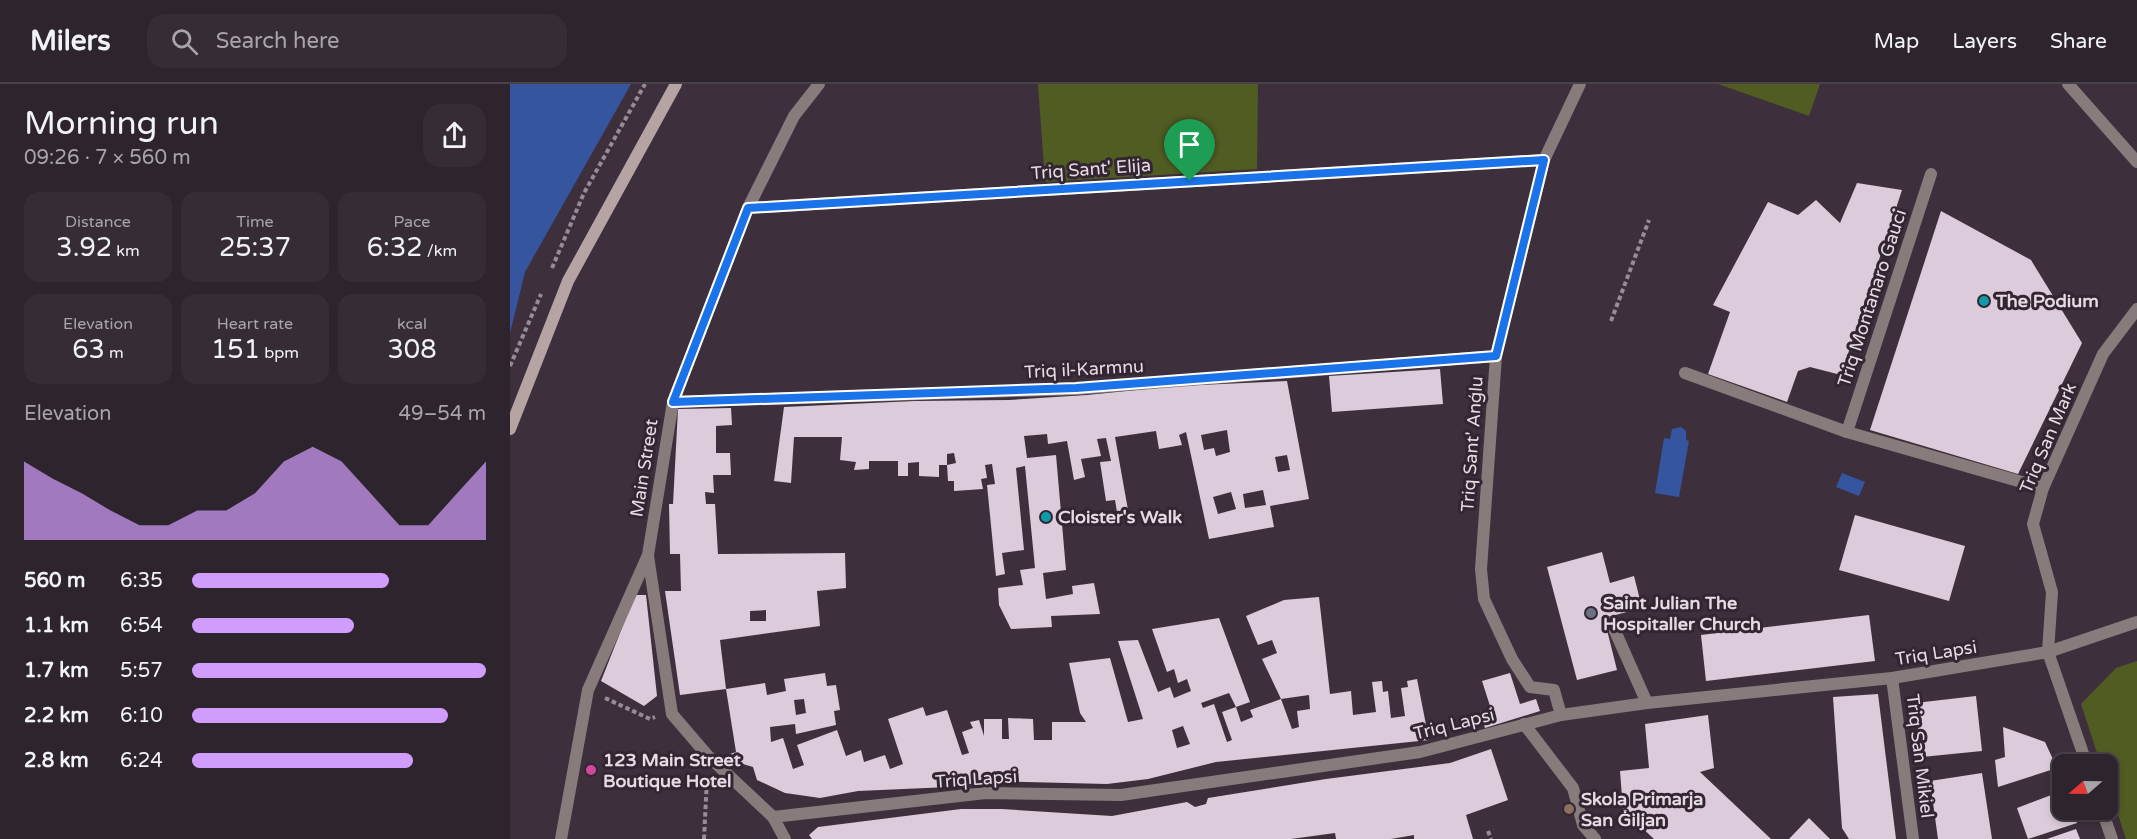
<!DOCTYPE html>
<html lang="en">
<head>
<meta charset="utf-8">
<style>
  :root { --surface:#2e242d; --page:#362c35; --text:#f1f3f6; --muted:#a7a4aa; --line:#494149; --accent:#d19dfd }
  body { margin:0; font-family:"Varela Round",sans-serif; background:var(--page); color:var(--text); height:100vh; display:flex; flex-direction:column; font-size:22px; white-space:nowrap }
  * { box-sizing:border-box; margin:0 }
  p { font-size:20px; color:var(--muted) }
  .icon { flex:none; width:33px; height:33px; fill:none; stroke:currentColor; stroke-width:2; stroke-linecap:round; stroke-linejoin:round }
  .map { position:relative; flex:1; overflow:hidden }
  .details { display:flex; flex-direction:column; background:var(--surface); width:510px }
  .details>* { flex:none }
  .needle { width:39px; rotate:250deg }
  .buttons { position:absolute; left:1542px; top:670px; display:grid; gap:12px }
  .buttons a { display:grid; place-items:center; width:66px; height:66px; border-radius:12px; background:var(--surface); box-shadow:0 3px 9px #0003,0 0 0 2px var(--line); font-size:30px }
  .pin { position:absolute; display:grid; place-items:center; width:51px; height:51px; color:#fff; margin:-62px -26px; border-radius:50% 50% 50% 0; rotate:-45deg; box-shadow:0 0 6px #0007 }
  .pin .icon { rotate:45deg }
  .round { display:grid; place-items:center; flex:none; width:63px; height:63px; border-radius:18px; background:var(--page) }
  .overview { display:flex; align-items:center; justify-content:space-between; height:102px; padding:0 24px }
  h1 { font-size:33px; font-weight:600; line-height:45px }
  .figures { display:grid; grid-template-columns:repeat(3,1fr); gap:9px; height:102px; padding:6px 24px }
  .figures div { display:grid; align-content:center; border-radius:15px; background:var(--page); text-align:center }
  .figures b { font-size:26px; font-weight:600 }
  .figures small { font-size:16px; font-weight:400 }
  .figures p { font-size:16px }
  .chart { height:168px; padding:12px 24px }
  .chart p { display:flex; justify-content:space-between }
  .chart svg { width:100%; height:108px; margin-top:6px; fill:var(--accent); opacity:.7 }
  ul { padding:0 24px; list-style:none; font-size:20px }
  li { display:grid; grid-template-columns:96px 72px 1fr; align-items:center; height:45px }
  li i { height:15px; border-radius:8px; background:var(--accent) }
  header { display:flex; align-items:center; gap:36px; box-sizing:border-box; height:84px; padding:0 30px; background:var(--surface); border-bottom:2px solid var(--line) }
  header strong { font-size:28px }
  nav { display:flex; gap:33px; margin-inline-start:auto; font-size:21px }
  .search { width:420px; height:54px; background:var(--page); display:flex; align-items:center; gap:15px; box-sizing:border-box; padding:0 21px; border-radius:18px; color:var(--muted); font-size:22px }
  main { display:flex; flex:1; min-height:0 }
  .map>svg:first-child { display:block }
  .green { fill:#515c23 }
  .water { fill:#36559f }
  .building { fill:#dccbdb; fill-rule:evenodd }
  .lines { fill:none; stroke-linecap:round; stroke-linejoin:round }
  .path { stroke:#978d96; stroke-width:4; stroke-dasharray:4.5 3; stroke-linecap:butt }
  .lane { stroke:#877c7b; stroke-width:12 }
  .street { stroke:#877c7b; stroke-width:12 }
  .secondary { stroke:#b5a4a3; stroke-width:12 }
  .route-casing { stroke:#fff; stroke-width:12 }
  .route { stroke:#1a73e8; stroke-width:8 }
  .culture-dot { fill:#0f9aa8; stroke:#332632; stroke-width:2 }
  .worship-dot { fill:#6b7280; stroke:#332632; stroke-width:2 }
  .hotel-dot { fill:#d1479c; stroke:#332632; stroke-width:2 }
  .education-dot { fill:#8d6e63; stroke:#332632; stroke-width:2 }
  .labels { text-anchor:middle; stroke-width:6; stroke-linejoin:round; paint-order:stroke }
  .street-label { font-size:18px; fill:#e4dbe3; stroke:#332632 }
  .poi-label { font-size:18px; font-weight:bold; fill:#e4dbe3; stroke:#332632; text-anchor:start }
</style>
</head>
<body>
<header>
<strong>Milers</strong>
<div class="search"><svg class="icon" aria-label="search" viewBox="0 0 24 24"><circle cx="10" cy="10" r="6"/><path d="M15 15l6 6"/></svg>Search here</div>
<nav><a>Map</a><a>Layers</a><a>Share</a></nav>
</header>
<main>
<section class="details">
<div class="overview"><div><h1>Morning run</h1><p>09:26 · 7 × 560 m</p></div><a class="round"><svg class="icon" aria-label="share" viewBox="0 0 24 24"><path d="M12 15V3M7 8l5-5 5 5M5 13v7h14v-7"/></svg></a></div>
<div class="figures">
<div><p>Distance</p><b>3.92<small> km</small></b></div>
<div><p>Time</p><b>25:37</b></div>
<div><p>Pace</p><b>6:32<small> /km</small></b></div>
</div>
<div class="figures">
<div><p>Elevation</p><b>63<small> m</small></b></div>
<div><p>Heart rate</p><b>151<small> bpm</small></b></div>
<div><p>kcal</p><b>308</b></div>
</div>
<div class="chart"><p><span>Elevation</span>49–54 m</p>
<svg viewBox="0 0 160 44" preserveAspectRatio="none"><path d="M0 44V12L10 19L20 25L30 32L40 38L50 38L60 32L70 32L80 25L90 12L100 6L110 12L120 25L130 38L140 38L150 25L160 12V44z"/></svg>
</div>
<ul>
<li><b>560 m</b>6:35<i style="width:67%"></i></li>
<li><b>1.1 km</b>6:54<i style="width:55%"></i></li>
<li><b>1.7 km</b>5:57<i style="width:100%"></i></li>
<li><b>2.2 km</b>6:10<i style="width:87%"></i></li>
<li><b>2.8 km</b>6:24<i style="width:75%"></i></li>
</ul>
</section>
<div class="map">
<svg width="1627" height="755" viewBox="0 0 1627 755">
  <rect width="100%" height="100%" fill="#3d303c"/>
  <g class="green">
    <polygon points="528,0 748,0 747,85 535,98"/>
    <polygon points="1208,0 1310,0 1299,32"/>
    <polygon points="1627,577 1627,755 1616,755 1598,700 1598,681 1591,681 1571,620 1606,584"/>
  </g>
  <g class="water">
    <polygon points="0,0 121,0 15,188 0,249"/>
    <polygon points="1171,343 1176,347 1176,356 1179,357 1169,413 1145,409 1154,354 1160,355 1162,345"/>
    <polygon points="1332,389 1355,398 1349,412 1326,403"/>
  </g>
  <g class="building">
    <polygon points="1347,99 1392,106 1331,291 1300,283 1288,287 1277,318 1198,290 1220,228 1203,221 1258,118 1288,131 1306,116 1330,139"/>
    <polygon points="1431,127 1521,176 1572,259 1508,390 1360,346"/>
    <polygon points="930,285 933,320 822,328 819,292"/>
    <path d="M777,297L799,415L760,422L764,443L699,455L676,348L669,351L672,361L649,365L646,347L605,353L618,426L607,428L605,416L596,417L590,378L601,377L596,354L587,355L591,372L571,375L575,393L564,396L557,357L538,360L537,350L514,352L517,374L546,371L556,486L533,489L536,515L563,510L562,502L584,499L590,530L541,532L542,543L501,545L489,521L488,504L513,501L510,486L525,484L515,382L506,384L514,466L492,469L495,490L486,492L477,401L485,400L482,380L475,381L477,394L471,395L473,405L444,407V397H438L437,381L446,379L444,369L437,370V381H429V393L409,392V378L398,379V392H388V377H359V385L344,386L346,378L330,376L332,353H284L281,399L264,397L274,323L405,317L499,316L577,311L667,302ZM717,346L720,368L706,372L704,364L694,366L691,351ZM777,371L780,386L768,388L765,373ZM753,406L756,421L735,424L733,410ZM721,408L726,425L708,430L703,413Z"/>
    <path d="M221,324L222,341L206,342V369H220L221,391H203L204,409L195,408L196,420H205L208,470L335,469L336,504L307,507L310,542L210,556L216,605L255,599L257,611L276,607L274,595L315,589L317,602L326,601L330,626L324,627L326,641L286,650L285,640L260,643L261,658L273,654L283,685L294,681L287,661L327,646L336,672L351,666L354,678L375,671L380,685L393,680L378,635L413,623L416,632L437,626L452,671L459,669L452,648L463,644L460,638L469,636L474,652V635H492V655H499L498,634L523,635L524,656H542V638H576L570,629L559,579L600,574L618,638L633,635L608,557L628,556L648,608L660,603L664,614L681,607L677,595L668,599L664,585L657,588L642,545L709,534L740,618L726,623L719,609L691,619L693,624L704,620L717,658L722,656L712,628L726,623L731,638L743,633L740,626L771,615L782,645L789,643L787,627L800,625L799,611L771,615L752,575L767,569L762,556L748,561L736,532L774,516L809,513L820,610L841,607L843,631L866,628L862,598L872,597L873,608L878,607L881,634L895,632L891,604L898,603L897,597L907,595L919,656L706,678L638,695L597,700L480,697L439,703L348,707L310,714L275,709L247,696L243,683L223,677L220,670L226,668L216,605L170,611L155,507H171L170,470H160L159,420H163L168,325ZM256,526V537H240V527ZM294,615L296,629L286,631L284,616ZM673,642L680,660L667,664L662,646Z"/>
    <polygon points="1345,431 1455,462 1439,517 1329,486"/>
    <polygon points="1092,468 1100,499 1124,492 1132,524 1094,534 1107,586 1067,596 1037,483"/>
    <polygon points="125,511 136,511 147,612 134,622 91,597"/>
    <polygon points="1359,531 1365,577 1196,597 1191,551"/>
    <polygon points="1000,589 1010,620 1026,615 1030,627 975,644 970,628 981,625 972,597"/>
    <polygon points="1368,610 1386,755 1339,755 1332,744 1323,613"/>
    <polygon points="1466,612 1472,667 1412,673 1405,619"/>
    <polygon points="1198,631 1204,684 1190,688 1261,755 1144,755 1113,726 1110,687 1139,684 1135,640"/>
    <polygon points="1493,643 1535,658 1547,684 1488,703 1485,676 1495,673"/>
    <polygon points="981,665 998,716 956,731 963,755 904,755 904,751 881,755 826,755 825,749 781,755 302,755 299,751 308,743 451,725 492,725 602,732 677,718 685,723 696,720 698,714 816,695 940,679"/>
    <polygon points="1472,689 1482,755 1428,755 1420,697"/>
    <polygon points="1552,707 1552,726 1563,726 1567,739 1518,755 1507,724"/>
    <polygon points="1299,734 1320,755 1279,755"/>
    <polygon points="1566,745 1570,755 1537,755"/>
  </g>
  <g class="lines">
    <g class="path">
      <polyline points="42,184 74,109 135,0"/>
      <polyline points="1101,237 1139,136"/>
      <polyline points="0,282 31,210"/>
      <polyline points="95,614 140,635 145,633"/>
      <polyline points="978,747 981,755"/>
      <polyline points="194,755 197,694"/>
    </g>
    <polyline class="lane" points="1014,640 1063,704 1073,741 1085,755"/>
    <g class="street">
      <polyline points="1558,0 1627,78"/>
      <polyline points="238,124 1034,76"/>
      <polyline points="1175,289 1337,348 1533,404"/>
      <polyline points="163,318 566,305 986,272"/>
      <polyline points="1337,348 1421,90"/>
      <polyline points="138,472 162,630 198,672 263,733 275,755"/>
      <polyline points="1101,538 1137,619"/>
      <polyline points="1382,594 1403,755"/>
      <polyline points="1051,631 1044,606 1020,603 1002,575 974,515 971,485 986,272 1034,76 1070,0"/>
      <polyline points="1577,681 1538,568 1542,508 1523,440 1533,404 1593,270 1627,225"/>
      <polyline points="1592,726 1602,755"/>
      <polyline points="263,733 476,709 611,711 910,668 1051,631 1137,619 1382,594 1538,568 1627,538"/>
      <polyline points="51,755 78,606 138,471 163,318 238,124 284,32 309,0"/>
    </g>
    <polyline class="secondary" points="0,345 58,197 166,0"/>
  </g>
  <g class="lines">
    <g class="route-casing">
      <polygon id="route" points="1034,76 986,272 566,304 163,318 238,124"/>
    </g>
    <use href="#route" class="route"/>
  </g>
  <g class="culture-dot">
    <circle cx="1474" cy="217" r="6"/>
    <circle cx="536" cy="433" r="6"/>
  </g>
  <circle class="worship-dot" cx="1081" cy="529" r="6"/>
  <circle class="hotel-dot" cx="81" cy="686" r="6"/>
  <circle class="education-dot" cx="1059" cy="725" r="6"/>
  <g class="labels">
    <g class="street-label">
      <text transform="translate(581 85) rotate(-4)" y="6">Triq Sant' Elija</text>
      <text transform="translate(1362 214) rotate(-72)" y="6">Triq Montanaro Gauci</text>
      <text transform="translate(574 285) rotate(-3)" y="6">Triq il-Karmnu</text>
      <text transform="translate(1538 354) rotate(-67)" y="6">Triq San Mark</text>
      <text transform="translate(962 360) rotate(-86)" y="6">Triq Sant' Anǵlu</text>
      <text transform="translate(134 384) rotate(-81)" y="6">Main Street</text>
      <text transform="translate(1426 569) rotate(-9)" y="6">Triq Lapsi</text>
      <text transform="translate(944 640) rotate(-14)" y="6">Triq Lapsi</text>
      <text transform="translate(1410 672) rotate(83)" y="6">Triq San Mikiel</text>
      <text transform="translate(466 695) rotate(-4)" y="6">Triq Lapsi</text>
    </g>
    <g class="poi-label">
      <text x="1486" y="223">The Podium</text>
      <text x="548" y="439">Cloister's Walk</text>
      <text x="1093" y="525">Saint Julian The<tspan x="1093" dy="21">Hospitaller Church</tspan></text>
      <text x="93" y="682">123 Main Street<tspan x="93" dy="21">Boutique Hotel</tspan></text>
      <text x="1071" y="721">Skola Primarja<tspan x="1071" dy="21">San Ġiljan</tspan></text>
    </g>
  </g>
</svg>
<div class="buttons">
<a><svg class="needle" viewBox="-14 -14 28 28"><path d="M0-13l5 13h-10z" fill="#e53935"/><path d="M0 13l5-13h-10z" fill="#a7a4aa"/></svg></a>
</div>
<div class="pin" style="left:680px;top:97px;background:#1e9e55"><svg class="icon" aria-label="arrive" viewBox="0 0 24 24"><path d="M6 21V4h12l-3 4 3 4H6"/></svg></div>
</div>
</main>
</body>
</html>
